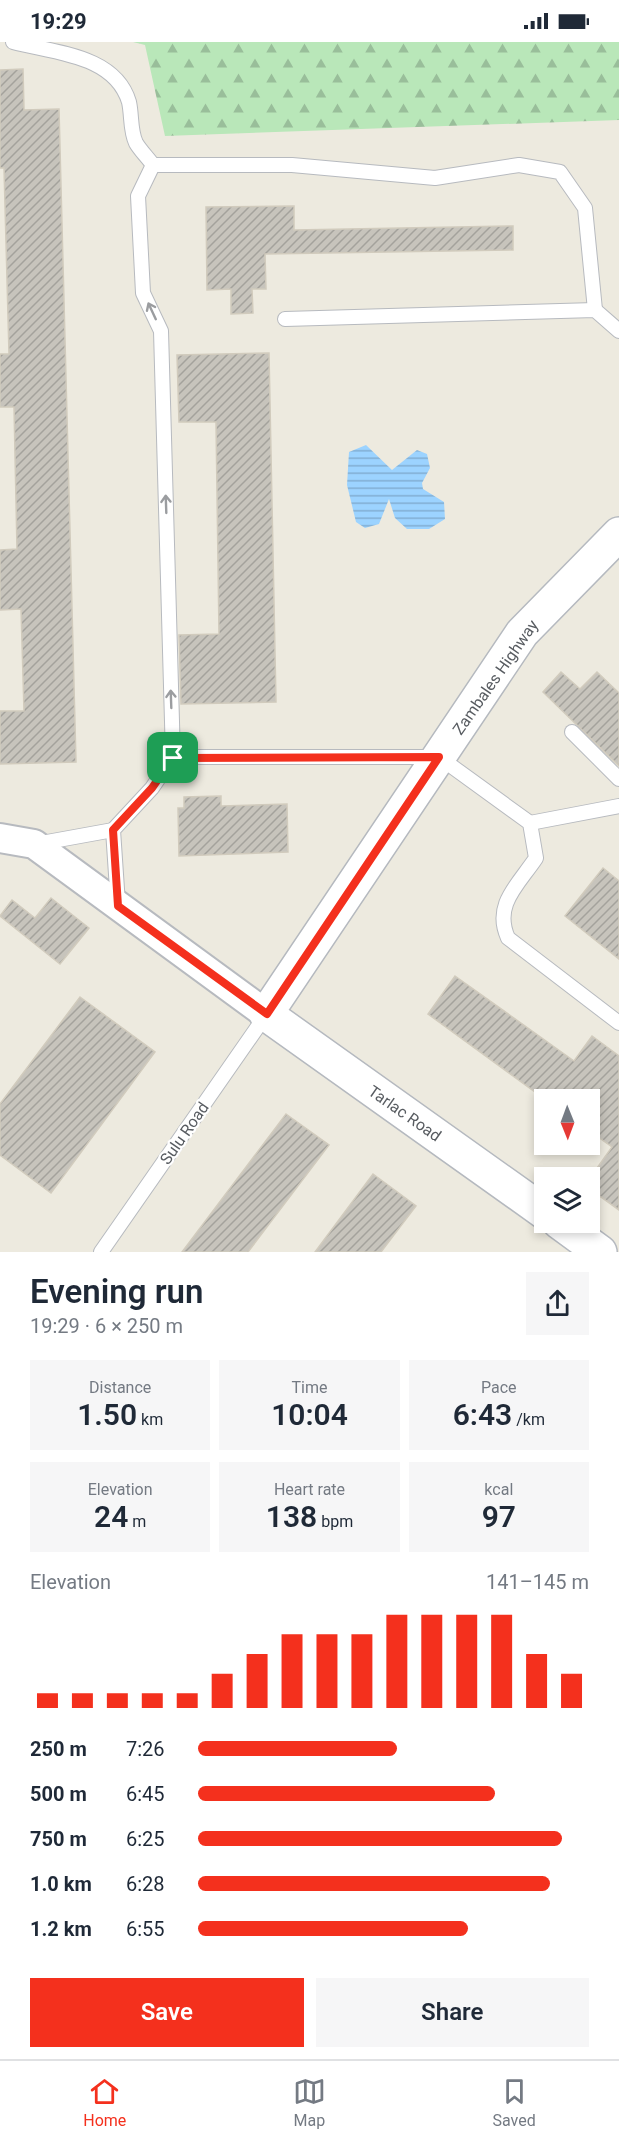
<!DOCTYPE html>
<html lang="en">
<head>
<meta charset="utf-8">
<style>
  :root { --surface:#fff; --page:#f6f6f7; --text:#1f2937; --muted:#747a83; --line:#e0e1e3; --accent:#f4301d }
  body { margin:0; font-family:Roboto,sans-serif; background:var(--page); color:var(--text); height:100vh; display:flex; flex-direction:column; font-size:22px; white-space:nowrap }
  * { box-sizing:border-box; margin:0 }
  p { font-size:20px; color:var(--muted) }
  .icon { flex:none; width:33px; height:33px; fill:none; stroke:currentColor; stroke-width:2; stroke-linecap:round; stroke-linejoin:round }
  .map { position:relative; height:1210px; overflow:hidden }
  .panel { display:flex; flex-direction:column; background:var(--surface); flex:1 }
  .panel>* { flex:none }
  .needle { width:39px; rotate:179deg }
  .fabs { position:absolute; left:534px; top:1047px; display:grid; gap:12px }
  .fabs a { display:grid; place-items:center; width:66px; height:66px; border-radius:0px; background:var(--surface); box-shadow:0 3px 9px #0003; font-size:30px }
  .pin { position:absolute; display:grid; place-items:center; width:51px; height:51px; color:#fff; margin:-26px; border-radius:12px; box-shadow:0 3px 9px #0006 }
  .round { display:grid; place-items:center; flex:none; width:63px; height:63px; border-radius:0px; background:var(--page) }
  .headline { display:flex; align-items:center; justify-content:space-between; height:102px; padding:0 30px }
  h1 { font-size:33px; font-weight:600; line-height:45px }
  .figures { display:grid; grid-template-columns:repeat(3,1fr); gap:9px; height:102px; padding:6px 30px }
  .figures div { display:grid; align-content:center; border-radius:0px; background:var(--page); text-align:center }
  .figures b { font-size:30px; font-weight:600 }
  .figures small { font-size:16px; font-weight:400 }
  .figures p { font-size:16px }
  .chart { height:168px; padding:12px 30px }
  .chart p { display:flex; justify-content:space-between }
  .chart svg { width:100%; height:108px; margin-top:6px; stroke:var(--accent); stroke-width:6 }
  .button { display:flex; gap:12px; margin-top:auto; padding:12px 30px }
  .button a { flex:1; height:69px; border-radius:0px; background:var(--accent); color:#fff; font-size:24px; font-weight:600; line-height:69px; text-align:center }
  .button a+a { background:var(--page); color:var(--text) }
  ul { padding:0 30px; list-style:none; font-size:20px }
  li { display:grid; grid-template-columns:96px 72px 1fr; align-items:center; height:45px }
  li i { height:15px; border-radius:8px; background:var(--accent) }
  .status { display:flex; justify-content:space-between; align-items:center; height:42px; padding:0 30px; background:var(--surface); direction:ltr }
  .status svg { height:16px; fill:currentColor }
  .dock { display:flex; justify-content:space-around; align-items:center; height:84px; border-top:2px solid var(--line); background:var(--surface); font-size:16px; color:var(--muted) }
  .dock a { display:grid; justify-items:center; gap:3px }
  .dock .on { color:var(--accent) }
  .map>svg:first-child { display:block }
  .forest { fill:url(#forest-firs) }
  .water { fill:url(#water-rules) }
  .building { fill:url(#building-hatch); stroke:#d1cbbd; stroke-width:1.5 }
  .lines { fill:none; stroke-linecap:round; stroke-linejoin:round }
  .lane-casing { stroke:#b7babf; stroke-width:16 }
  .street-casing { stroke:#b7babf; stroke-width:32 }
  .secondary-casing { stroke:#b5b9bf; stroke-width:36 }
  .lane { stroke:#fff; stroke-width:14 }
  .street { stroke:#fff; stroke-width:28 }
  .secondary { stroke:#fff; stroke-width:33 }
  .oneway { stroke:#9b9da0 }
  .route-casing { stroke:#fff; stroke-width:12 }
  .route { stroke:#f4301d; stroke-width:8 }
  .labels { text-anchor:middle; stroke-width:4.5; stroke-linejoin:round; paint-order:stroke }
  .street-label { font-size:16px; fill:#585c61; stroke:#fff }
</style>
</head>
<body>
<div class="status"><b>19:29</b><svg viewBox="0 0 49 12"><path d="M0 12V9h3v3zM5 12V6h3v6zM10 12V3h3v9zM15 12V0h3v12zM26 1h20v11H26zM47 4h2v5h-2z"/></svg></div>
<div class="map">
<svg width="619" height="1210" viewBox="0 0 619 1210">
  <defs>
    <pattern id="forest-firs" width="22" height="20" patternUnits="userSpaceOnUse" patternTransform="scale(1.5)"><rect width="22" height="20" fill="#b9e7b9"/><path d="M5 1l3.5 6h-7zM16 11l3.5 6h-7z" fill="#99be9a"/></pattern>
    <pattern id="water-rules" width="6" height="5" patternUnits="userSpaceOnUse" patternTransform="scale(1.5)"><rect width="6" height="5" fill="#9cd3ff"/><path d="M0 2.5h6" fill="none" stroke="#82aed2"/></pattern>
    <pattern id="building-hatch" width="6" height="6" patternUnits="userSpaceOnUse" patternTransform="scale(1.5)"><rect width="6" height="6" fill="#c7c4bc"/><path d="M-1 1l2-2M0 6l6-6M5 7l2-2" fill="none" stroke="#a4a29c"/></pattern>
  </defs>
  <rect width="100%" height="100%" fill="#edeadf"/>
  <polygon class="forest" points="133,0 619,0 619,78 165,94 145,3"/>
  <polygon class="water" points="366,403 392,428 417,408 427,412 430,426 422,441 423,447 444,460 445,477 429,487 407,487 395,476 389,457 379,482 365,486 356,480 347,443 349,410"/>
  <g class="building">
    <polygon points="23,27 24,68 59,67 76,720 0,722 0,669 24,669 21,567 0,568 0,508 17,507 14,365 0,365 0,312 9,312 4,126 0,126 0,28"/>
    <polygon points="294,164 294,188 513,184 513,208 265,212 266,247 252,247 253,271 231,272 231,247 207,248 206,165"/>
    <polygon points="269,311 276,660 181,662 179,593 219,592 216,380 179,380 177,313"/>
    <polygon points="561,630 580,647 597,630 619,651 619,724 543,650"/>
    <polygon points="221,754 221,764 287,762 288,810 179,814 178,766 184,766 184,755"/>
    <polygon points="603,826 619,839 619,917 565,874"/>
    <polygon points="51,856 89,886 60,922 0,874 12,858 35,876"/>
    <polygon points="455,934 574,1019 592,994 619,1014 619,1168 590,1147 590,1136 612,1105 590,1089 590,1058 546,1058 428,972"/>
    <polygon points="80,955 155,1010 51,1151 0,1113 0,1062"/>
    <polygon points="286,1072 329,1103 248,1210 182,1210"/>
    <polygon points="373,1132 416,1164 381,1210 315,1210"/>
  </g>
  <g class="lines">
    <g class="lane-casing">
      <g id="lane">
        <path d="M13,0C55,11 115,13 129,60C132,73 130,89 136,101C140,108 148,116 153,123"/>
        <polyline points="153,123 292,123 435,136 519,123 560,130 585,166 595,268"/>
        <polyline points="285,277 595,268 619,289"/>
        <polyline points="572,690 619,737"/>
        <path d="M173,715H439L530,781L536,816C518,843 493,863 508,896L619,981"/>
        <polyline points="530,781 619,764"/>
        <polyline points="36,802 113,788"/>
        <polyline points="118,862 113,788 152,746 173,715 161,289 143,251 138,154 153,123"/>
        <polyline points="101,1210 266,973"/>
      </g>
    </g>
    <g class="street-casing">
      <polyline id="street" points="0,796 34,802 266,972"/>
    </g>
    <g class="secondary-casing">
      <g id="secondary">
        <polyline points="544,1170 266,972 522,591 619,492"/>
        <polyline points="559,1180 600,1210"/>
      </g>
    </g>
    <use href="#lane" class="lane"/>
    <use href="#street" class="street"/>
    <use href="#secondary" class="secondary"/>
  </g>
  <defs><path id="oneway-shaft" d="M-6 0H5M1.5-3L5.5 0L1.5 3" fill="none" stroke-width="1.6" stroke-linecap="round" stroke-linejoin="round" transform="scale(1.5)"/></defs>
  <g class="oneway">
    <use href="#oneway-shaft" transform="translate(152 269) rotate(-115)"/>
    <use href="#oneway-shaft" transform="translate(166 462) rotate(-92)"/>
    <use href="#oneway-shaft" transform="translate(171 657) rotate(-92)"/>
  </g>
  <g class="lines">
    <g class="route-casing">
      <polygon id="route" points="439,715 267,972 118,864 113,788 152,746 173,716"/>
    </g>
    <use href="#route" class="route"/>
  </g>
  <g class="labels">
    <g class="street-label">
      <text transform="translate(495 635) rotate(-55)" y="6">Zambales Highway</text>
      <text transform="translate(405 1071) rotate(35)" y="6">Tarlac Road</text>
      <text transform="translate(184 1091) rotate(-55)" y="6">Sulu Road</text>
    </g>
  </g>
</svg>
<div class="fabs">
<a><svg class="needle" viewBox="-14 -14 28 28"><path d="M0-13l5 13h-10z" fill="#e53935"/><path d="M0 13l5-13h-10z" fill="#747a83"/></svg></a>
<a><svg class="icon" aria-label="layers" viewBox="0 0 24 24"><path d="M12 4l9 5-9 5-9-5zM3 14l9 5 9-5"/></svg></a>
</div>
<div class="pin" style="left:173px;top:716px;background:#1e9e55"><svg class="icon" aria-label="arrive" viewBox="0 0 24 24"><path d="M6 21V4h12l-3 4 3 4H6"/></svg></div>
</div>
<section class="panel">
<div class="headline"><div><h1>Evening run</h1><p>19:29 · 6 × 250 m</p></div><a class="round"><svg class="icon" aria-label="share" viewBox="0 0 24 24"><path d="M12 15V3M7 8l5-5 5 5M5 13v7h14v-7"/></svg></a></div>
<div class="figures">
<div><p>Distance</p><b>1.50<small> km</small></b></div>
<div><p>Time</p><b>10:04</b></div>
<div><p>Pace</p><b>6:43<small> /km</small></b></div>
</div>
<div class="figures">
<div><p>Elevation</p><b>24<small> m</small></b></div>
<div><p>Heart rate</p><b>138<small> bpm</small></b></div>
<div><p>kcal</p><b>97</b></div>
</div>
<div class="chart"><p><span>Elevation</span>141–145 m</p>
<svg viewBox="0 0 160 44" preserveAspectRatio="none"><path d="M5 44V38M15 44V38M25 44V38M35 44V38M45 44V38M55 44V30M65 44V22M75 44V14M85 44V14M95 44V14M105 44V6M115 44V6M125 44V6M135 44V6M145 44V22M155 44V30"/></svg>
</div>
<ul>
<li><b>250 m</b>7:26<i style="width:51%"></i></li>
<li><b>500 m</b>6:45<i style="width:76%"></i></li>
<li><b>750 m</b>6:25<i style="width:93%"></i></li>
<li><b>1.0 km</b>6:28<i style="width:90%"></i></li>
<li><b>1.2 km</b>6:55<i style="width:69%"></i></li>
</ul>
<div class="button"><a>Save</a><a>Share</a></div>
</section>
<nav class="dock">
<a class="on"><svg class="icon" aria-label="home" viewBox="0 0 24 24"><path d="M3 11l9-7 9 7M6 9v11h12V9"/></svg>Home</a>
<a><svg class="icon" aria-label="map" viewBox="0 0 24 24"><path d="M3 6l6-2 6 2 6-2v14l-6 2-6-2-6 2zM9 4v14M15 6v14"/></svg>Map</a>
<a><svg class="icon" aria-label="saved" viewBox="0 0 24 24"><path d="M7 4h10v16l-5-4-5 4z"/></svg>Saved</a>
</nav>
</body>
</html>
